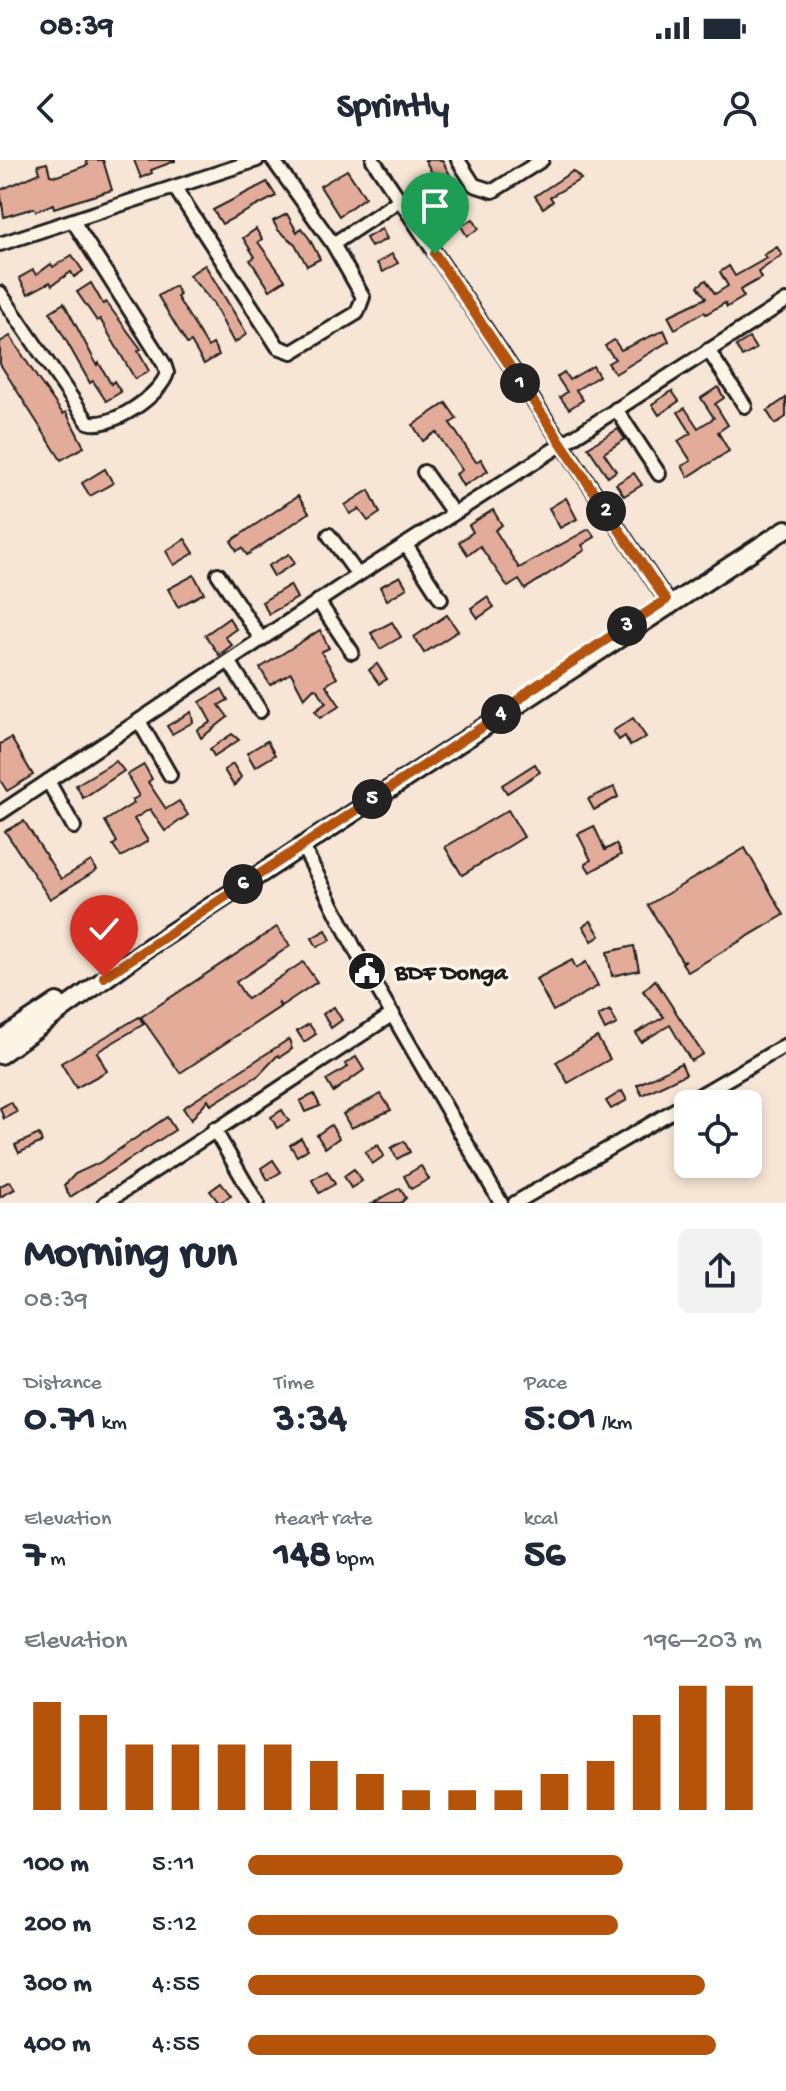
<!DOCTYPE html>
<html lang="en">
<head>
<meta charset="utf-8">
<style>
  :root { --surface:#fff; --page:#f2f2f3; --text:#1f2937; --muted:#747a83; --accent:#b45309 }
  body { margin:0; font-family:"Gochi Hand",sans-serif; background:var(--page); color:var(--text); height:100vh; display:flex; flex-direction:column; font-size:30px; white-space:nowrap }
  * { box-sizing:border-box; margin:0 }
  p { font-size:26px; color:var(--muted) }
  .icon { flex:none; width:44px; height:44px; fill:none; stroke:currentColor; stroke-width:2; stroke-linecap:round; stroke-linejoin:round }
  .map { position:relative; height:1043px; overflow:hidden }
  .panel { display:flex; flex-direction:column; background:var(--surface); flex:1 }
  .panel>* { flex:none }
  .buttons { position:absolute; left:674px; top:930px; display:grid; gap:16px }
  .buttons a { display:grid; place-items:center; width:88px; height:88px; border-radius:12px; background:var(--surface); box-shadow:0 4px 12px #0003; font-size:40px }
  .pin { position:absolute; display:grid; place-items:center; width:68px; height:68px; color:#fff; margin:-82px -34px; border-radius:50% 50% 50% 0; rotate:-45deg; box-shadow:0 0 8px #0007 }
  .pin .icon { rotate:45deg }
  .km { position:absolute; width:40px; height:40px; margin:-20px; border-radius:50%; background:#222; color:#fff; font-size:22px; line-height:40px; text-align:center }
  .round { display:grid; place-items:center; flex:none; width:84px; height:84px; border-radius:12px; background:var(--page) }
  .headline { display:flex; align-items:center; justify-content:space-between; height:136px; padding:0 24px }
  h1 { font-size:44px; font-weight:700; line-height:60px }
  .stats { display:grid; grid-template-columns:repeat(3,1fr); gap:12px; height:136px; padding:8px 24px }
  .stats div { display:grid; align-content:center }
  .stats b { font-size:40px; font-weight:700 }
  .stats small { font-size:22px; font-weight:400 }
  .stats p { font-size:22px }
  .chart { height:224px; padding:16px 24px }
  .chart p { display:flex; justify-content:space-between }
  .chart svg { width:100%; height:144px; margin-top:8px; stroke:var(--accent); stroke-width:6 }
  ul { padding:0 24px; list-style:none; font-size:26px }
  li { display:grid; grid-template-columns:128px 96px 1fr; align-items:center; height:60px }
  li i { height:20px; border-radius:10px; background:var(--accent) }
  .status { display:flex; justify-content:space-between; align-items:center; height:56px; padding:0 40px; background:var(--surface); direction:ltr }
  .status svg { height:22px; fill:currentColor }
  header { display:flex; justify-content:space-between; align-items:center; height:104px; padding:0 24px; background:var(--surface); font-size:36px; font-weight:700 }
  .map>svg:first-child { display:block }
  .building { fill:#e3ac99; stroke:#1c1c1c; stroke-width:2 }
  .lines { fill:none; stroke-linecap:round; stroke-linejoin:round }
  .minor-casing { stroke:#1c1c1c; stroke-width:18 }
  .secondary-casing { stroke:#1c1c1c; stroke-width:22 }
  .minor { stroke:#fcf5e5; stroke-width:12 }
  .secondary { stroke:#fcf5e5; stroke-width:16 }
  .route-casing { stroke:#fff; stroke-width:16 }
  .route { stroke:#b45309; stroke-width:10 }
  .labels { text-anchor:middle; stroke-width:7; stroke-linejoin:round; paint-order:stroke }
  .poi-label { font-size:24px; font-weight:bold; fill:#1c1c1c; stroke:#fcf5e5; text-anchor:start }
</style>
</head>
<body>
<div class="status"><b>08:39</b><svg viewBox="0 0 49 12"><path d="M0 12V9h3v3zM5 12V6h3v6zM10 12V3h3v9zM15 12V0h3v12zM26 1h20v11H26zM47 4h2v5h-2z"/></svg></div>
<header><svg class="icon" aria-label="back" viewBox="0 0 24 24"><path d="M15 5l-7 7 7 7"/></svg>Sprintly<svg class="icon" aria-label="person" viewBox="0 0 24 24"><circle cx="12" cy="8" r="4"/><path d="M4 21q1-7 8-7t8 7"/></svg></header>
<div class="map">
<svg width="786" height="1043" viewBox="0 0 786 1043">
  <rect width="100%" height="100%" fill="#f7e6d6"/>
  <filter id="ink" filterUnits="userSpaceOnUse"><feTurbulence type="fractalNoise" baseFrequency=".0125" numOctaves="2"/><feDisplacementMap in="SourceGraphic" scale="16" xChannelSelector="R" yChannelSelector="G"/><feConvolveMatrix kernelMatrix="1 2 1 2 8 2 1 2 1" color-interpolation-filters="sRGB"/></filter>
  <g filter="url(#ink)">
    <g class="building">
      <polygon points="86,0 103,0 112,30 54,48 53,44 36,51 34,48 4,57 0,30 40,13 38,5 47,3 50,15 57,16 88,5"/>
      <polygon points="134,0 175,0 175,1 151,10 152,13 141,18"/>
      <polygon points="425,0 442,0 450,15 437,22"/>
      <polygon points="347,10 365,37 339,56 320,26"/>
      <polygon points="573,11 581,19 550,37 553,41 543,48 535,36"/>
      <polygon points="267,22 276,36 222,64 213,50"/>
      <polygon points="456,35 463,46 451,53 444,42"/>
      <polygon points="287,54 297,72 301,68 309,78 320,99 307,106 295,84 278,70 273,61"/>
      <polygon points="473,59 479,69 467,76 461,66"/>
      <polygon points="256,69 262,79 258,82 285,120 270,130 250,100 255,97 243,78"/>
      <polygon points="382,69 387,79 371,87 366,78"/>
      <polygon points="777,87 782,95 758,112 761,118 740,130 744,137 727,147 725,143 706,154 704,152 675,169 668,156 706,138 698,126 706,120 715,134 728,126 720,112 729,106 735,116 767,98 764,95"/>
      <polygon points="392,94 398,103 383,112 377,103"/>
      <polygon points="72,95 83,111 74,117 71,112 52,125 50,122 28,134 19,118 33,110 36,115 51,104 53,107"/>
      <polygon points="205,105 247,174 234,183 213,143 189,115"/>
      <polygon points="91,123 103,144 106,142 141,189 138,191 149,211 135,219 100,159 97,161 77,132"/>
      <polygon points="175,126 180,135 177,137 208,187 213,184 219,195 204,204 191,182 187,184 158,136"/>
      <polygon points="64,143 97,205 99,203 111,224 114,221 121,232 106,241 93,221 90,223 50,152"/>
      <polygon points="664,170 669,181 615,214 608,203 615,199 605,186 614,180 621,190"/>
      <polygon points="10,176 38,219 63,254 66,252 84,287 61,300 0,204 0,182"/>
      <polygon points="749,178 756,189 742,197 736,186"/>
      <polygon points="593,206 599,216 576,230 583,240 569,249 560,237 567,232 557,217 564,212 569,220"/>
      <polygon points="718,227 724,238 715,244 728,265 718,272 729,291 688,317 682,306 691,301 678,281 691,273 678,252 685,248 698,268 714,258 701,238"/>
      <polygon points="672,231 679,241 659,255 652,244"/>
      <polygon points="786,238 786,257 775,264 767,251"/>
      <polygon points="446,243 457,259 450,263 476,302 481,299 488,311 463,326 456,314 462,310 436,272 423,281 413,265"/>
      <polygon points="618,269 625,279 604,293 616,311 608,317 588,287"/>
      <polygon points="105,309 113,323 90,336 82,323"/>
      <polygon points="634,313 642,325 624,336 616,324"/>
      <polygon points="369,330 380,353 368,361 359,349 350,354 345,345"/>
      <polygon points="298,336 309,353 247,395 242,388 237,391 231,381"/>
      <polygon points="566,338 577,359 560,368 549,348"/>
      <polygon points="493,350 502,365 495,370 519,408 589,369 595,377 582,385 585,390 525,429 519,420 508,427 480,386 468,395 459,382 473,372 469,365"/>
      <polygon points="185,379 194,393 174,405 166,391"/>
      <polygon points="289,394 295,403 274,416 268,406"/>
      <polygon points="194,415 204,433 178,447 168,429"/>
      <polygon points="400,416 407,428 387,440 380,427"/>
      <polygon points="290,425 297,438 269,454 262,442"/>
      <polygon points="487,437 494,447 478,458 471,448"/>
      <polygon points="447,455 458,471 424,493 414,477"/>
      <polygon points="229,458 236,469 225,477 232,485 219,495 205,475"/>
      <polygon points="392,462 401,477 380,489 371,473"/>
      <polygon points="320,470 329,488 321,492 337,518 326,525 340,546 320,558 315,551 326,543 318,530 314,528 304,538 291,513 270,525 260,508"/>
      <polygon points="377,504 387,519 379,524 369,510"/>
      <polygon points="222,529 228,540 219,545 228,557 201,578 197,570 211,562 200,542"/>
      <polygon points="191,552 193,562 172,574 167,566"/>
      <polygon points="633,558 646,577 630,586 625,576 619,580 613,571"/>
      <polygon points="232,574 239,580 214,596 210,589"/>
      <polygon points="11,578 33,615 7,631 0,620 0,584"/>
      <polygon points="267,581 275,595 255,607 247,593"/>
      <polygon points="116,601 124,611 83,638 76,625"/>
      <polygon points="233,604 241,617 234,626 224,610"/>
      <polygon points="535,604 540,612 507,633 502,625"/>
      <polygon points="144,605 152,619 148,622 166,649 179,641 188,655 165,671 150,649 134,659 148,681 121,697 113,685 117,682 105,661 134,643 132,640 139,636 127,615"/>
      <polygon points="614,627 618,637 594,650 588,639"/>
      <polygon points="508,650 524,677 462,715 445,687"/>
      <polygon points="24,661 61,719 91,701 97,710 50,739 5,671"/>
      <polygon points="594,666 605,690 616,684 621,695 590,712 585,704 591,700 578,674"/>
      <polygon points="745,688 784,755 688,812 682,803 686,800 682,801 648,745"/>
      <polygon points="591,761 600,776 592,781 583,766"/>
      <polygon points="277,767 290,786 236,822 247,839 303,802 317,822 281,846 278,842 280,847 180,913 141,857"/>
      <polygon points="326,770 331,780 317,787 312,778"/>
      <polygon points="634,786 639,810 612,816 607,792"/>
      <polygon points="572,800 576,808 586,802 598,826 553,851 536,819"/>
      <polygon points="655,820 703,894 691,901 670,865 641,882 636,873 664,857 643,831"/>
      <polygon points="334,847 342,860 331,868 323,854"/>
      <polygon points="610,850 617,864 605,870 598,856"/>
      <polygon points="139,857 144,864 97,892 107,911 76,928 61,903"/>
      <polygon points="309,864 316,874 304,882 297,871"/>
      <polygon points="597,877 610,899 568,923 556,902"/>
      <polygon points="289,879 292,889 280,897 278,895 259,915 211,945 208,939 191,960 183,948"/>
      <polygon points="356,897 364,910 333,932 326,920 348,907 345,904"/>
      <polygon points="681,903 686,914 642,935 637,925"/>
      <polygon points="622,931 627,940 611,949 606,941"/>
      <polygon points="314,934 320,946 305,952 300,941"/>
      <polygon points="381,934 391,950 351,968 343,954"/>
      <polygon points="11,942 17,952 4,959 0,948"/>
      <polygon points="282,950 289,961 277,968 271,957"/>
      <polygon points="167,957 175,970 70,1037 64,1026 75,1014 99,1003"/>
      <polygon points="331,965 339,978 325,988 317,975"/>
      <polygon points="39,974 42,982 19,993 15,985"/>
      <polygon points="301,978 308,989 297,996 290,985"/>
      <polygon points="404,981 410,992 397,999 391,988"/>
      <polygon points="378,985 384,996 372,1004 365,992"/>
      <polygon points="273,1000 281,1012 268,1020 261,1008"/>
      <polygon points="421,1006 429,1019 411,1029 404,1016"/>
      <polygon points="354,1009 362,1021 351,1028 344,1016"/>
      <polygon points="327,1011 335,1024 319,1033 312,1020"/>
      <polygon points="10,1021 15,1029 0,1037 0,1026"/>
      <polygon points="221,1023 231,1036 219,1043 210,1031"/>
      <polygon points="400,1028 406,1038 401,1043 373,1043"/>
    </g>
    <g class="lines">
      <g class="minor-casing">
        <g id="minor">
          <polyline points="373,0 671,447"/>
          <polyline points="458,0 474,25 493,31 542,0"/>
          <polyline points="175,28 278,187 292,192 357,153 363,137 333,84 273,0"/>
          <polyline points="0,84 257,0"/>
          <polyline points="333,84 398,41"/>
          <path d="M0,133L88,262C110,270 161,235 167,213L164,204L73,61"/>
          <polyline points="708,190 745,246"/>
          <polyline points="616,249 659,314"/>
          <polyline points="424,312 453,353"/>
          <polyline points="329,375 358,415"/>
          <polyline points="406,385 441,439"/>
          <polyline points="218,414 261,479"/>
          <polyline points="318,441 352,492"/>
          <polyline points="229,501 260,551"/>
          <polyline points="139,561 170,615"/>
          <polyline points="48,621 74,667"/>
          <polyline points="0,653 358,415 786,141"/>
          <polyline points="302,685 358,795 501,1043"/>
          <polyline points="214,969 257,1043"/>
          <polyline points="105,1043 393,854"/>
          <polyline points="515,1043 786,885"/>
        </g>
      </g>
      <g class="secondary-casing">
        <g id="secondary">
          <polyline points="0,880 57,842"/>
          <polyline points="0,895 149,787 786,369"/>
        </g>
      </g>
      <use href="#minor" class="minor"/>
      <use href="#secondary" class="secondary"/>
    </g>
  </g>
  <g class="lines" filter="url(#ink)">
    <g class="route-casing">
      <polyline id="route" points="104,817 505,552 530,530 666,440 435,94"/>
    </g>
    <use href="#route" class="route"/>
  </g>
  <defs>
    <g id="civic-disc" transform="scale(2)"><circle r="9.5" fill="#1c1c1c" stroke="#fcf5e5"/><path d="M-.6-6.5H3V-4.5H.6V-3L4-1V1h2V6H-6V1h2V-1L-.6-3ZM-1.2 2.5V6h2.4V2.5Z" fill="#fff"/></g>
  </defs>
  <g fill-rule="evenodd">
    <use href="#civic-disc" x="367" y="811"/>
  </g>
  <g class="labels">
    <g class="poi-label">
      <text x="395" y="819">BDF Donga</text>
    </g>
  </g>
</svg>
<div class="buttons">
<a><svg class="icon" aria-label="locate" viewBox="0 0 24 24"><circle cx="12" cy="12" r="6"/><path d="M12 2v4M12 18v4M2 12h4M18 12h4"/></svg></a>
</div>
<div class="pin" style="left:435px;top:94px;background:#1e9e55"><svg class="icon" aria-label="arrive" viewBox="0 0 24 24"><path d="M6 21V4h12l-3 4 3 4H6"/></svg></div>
<div class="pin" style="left:104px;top:817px;background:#d93025"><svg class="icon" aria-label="check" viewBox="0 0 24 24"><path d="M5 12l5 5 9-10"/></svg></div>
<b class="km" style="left:520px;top:223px">1</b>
<b class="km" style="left:606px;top:351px">2</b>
<b class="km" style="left:627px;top:466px">3</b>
<b class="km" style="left:501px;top:554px">4</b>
<b class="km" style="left:372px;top:639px">5</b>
<b class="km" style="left:243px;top:724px">6</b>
</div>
<section class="panel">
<div class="headline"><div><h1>Morning run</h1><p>08:39</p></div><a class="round"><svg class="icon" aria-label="share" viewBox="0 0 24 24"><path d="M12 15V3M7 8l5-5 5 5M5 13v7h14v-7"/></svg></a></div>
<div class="stats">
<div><p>Distance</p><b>0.71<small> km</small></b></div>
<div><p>Time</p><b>3:34</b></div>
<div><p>Pace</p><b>5:01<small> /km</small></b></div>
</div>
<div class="stats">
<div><p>Elevation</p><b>7<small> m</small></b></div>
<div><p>Heart rate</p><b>148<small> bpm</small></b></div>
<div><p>kcal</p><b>56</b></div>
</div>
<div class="chart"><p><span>Elevation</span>196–203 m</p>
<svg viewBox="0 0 160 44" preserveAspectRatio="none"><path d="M5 44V11M15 44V15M25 44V24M35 44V24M45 44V24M55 44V24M65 44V29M75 44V33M85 44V38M95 44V38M105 44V38M115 44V33M125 44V29M135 44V15M145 44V6M155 44V6"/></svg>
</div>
<ul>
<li><b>100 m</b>5:11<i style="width:73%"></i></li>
<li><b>200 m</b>5:12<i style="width:72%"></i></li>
<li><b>300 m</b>4:55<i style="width:89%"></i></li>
<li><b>400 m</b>4:55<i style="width:91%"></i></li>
</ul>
</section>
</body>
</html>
